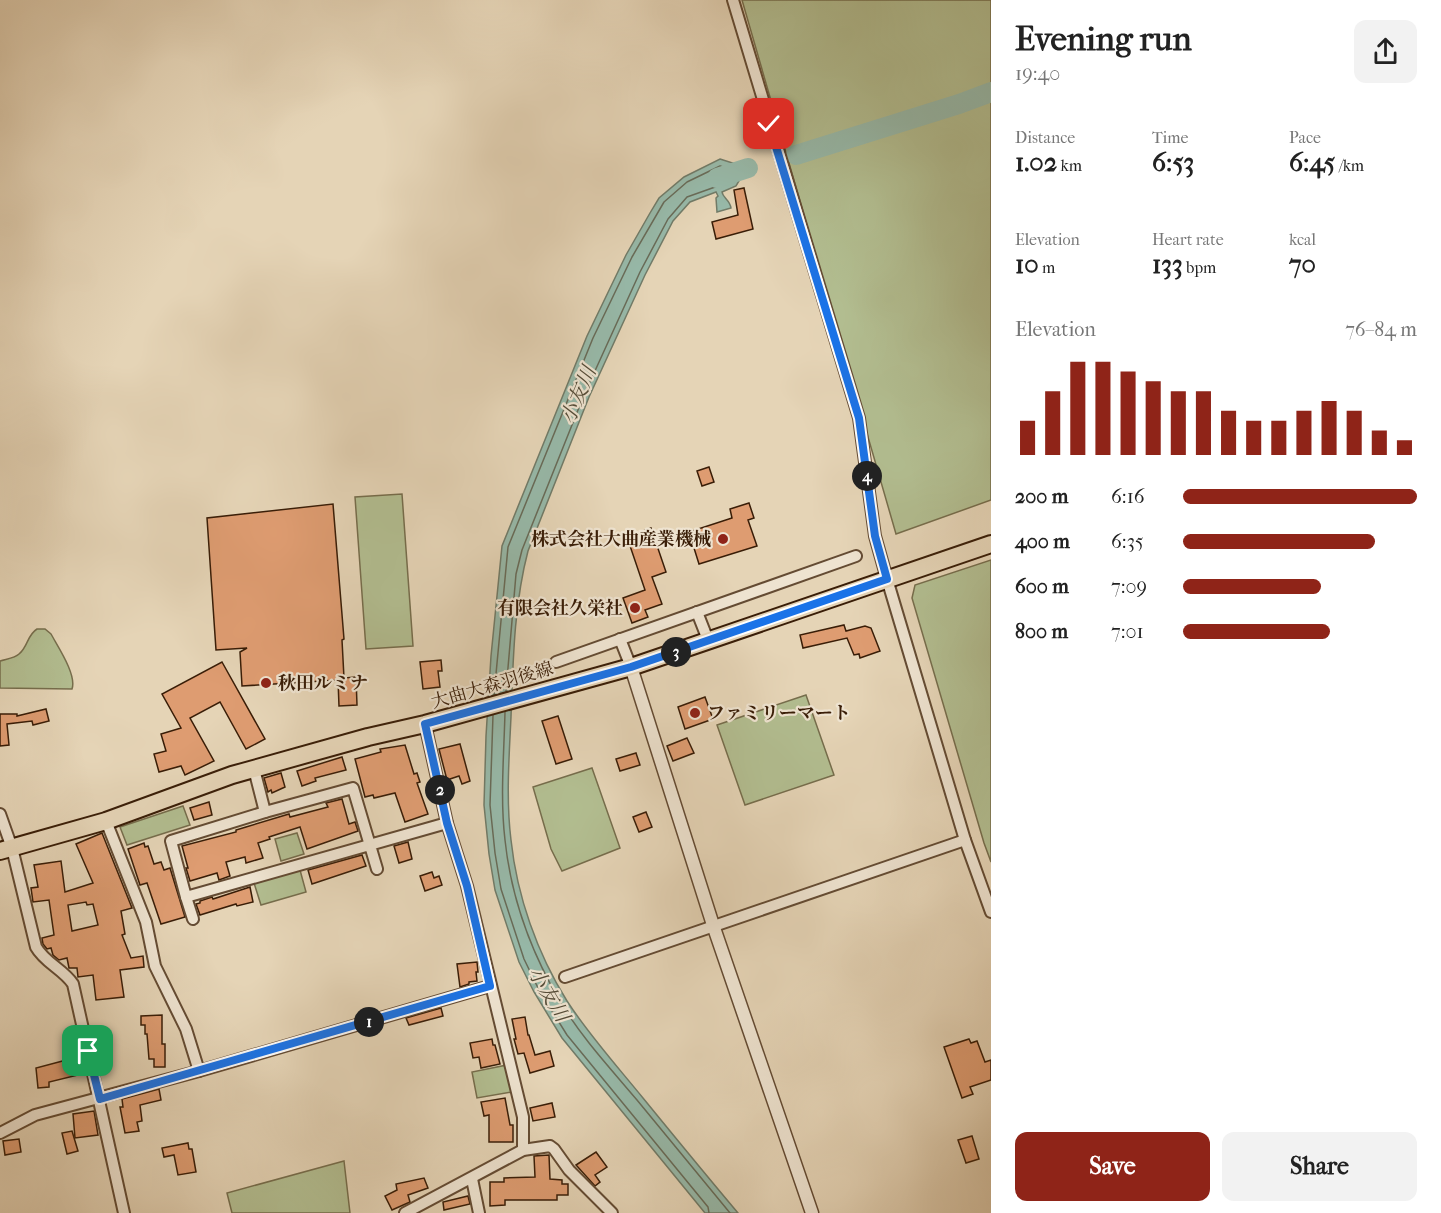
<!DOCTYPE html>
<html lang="en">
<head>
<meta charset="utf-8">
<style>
  :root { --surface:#fff; --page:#f2f2f2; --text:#222; --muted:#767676; --accent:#8f2418 }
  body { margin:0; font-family:"IM FELL French Canon","Noto Serif JP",serif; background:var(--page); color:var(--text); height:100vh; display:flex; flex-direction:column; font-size:22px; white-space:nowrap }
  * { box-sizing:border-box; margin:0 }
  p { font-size:20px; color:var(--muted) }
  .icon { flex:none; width:33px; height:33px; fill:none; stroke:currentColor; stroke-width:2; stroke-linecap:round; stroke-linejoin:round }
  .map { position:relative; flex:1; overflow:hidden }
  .drawer { display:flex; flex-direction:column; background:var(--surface); width:450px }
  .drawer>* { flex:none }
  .pin { position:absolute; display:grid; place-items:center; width:51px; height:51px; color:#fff; margin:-26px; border-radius:12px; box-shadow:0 3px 9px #0006 }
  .km { position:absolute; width:30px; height:30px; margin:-15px; border-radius:50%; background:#222; color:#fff; font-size:16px; line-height:30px; text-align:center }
  .round { display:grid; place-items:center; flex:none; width:63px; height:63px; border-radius:12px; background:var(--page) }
  .head { display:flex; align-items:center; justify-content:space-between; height:102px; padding:0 24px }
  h1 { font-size:33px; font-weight:700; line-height:45px }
  .metrics { display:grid; grid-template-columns:repeat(3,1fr); gap:9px; height:102px; padding:6px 24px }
  .metrics div { display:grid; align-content:center }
  .metrics b { font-size:26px; font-weight:700 }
  .metrics small { font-size:16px; font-weight:400 }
  .metrics p { font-size:16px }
  .chart { height:168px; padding:12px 24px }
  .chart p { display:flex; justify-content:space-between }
  .chart svg { width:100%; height:108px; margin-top:6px; stroke:var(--accent); stroke-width:6 }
  .button { display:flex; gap:12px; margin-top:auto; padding:12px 24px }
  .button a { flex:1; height:69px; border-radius:12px; background:var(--accent); color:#fff; font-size:24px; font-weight:700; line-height:69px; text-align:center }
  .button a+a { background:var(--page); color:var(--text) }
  ul { padding:0 24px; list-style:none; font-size:20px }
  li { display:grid; grid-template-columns:96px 72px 1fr; align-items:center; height:45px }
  li i { height:15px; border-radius:8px; background:var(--accent) }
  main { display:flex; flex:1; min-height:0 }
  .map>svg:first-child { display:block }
  .green { fill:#b2bd90; stroke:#766d4c; stroke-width:1.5 }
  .water { fill:#97b9a9; stroke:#717b68; stroke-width:1.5 }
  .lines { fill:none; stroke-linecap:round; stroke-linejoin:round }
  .shore { stroke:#686b58; stroke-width:1.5 }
  .river { stroke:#97b9a9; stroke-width:20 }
  .building { fill:#de9c71; stroke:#391d07; stroke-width:1.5; fill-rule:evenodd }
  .minor-casing { stroke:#644b33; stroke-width:14 }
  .tertiary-casing { stroke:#644b33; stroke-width:15 }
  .primary-casing { stroke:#391d07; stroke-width:20 }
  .minor { stroke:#eee3d0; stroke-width:10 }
  .tertiary { stroke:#eee3d0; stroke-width:12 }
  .primary { stroke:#e5d4b6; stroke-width:16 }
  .route-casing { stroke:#fff; stroke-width:12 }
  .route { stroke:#1a73e8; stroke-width:8 }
  .poi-dot { fill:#8f2418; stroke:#eee3d0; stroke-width:2 }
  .labels { text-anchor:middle; stroke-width:4.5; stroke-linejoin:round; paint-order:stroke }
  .poi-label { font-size:18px; font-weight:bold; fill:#391d07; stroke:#eee3d0; text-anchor:end }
  .street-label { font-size:18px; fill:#391d07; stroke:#eee3d0 }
  .water-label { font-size:20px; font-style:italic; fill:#554c38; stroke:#eee3d0 }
</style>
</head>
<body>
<main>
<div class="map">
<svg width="991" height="1213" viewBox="0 0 991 1213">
  <rect width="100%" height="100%" fill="#e5d4b6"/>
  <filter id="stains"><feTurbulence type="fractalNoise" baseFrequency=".00333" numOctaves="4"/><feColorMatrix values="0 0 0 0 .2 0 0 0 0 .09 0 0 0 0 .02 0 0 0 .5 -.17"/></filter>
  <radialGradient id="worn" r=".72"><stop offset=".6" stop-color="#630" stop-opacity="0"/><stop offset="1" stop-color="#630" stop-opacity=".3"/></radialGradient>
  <g class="green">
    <polygon points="742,0 991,0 991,500 896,534"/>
    <polygon points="402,494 413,646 366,649 355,497"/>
    <polygon points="991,560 991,862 984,843 912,598 915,585"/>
    <path d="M37,629H45L51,634C58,647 77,675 72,689L0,688V661C6,659 15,658 19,654C28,647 27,635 37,629Z"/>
    <polygon points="806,695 834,775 745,805 717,725"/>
    <polygon points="592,768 620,848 562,871 551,849 533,787"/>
    <polygon points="183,806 190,825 127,845 120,827"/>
    <polygon points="297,833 304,854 281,861 275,839"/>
    <polygon points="300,870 306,892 261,905 254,883"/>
    <polygon points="507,1065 512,1092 477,1098 472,1072"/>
    <polygon points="344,1161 350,1213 232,1213 227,1193"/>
  </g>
  <path class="water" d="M720,159L739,165L742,176L736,186L722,192C723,198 730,200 731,208L717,212L716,198L718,196L716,192L690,202L673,221L645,275L589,397L528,551C514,604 513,662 511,717C509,758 506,800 511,840C517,896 537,953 567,1001C589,1035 617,1066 643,1098C674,1136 706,1175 738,1213H705L562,1038L534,992L519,962L495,890L489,854L484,805L486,736L491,656L502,546L587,336L626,255L650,213L659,198L684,177Z"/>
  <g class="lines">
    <g class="shore">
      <polyline points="494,695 508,547 593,338 632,257 664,202 687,182 720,166 733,170 735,175 732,181 687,197 668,219 640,272 584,395 522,550 516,574 506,691"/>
      <path d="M505,712C504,754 500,798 505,840C511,897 532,954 561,1003C582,1038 611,1069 637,1100C668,1138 699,1175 730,1213"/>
      <polyline points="493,715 490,805 495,853 501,889 524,959 539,990 567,1035 708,1207 709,1213"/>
    </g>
    <g class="river">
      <polyline points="796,155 959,104 991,92"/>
      <polyline points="717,178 748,168"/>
    </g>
  </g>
  <g class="building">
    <polygon points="744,188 753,229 716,239 712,222 738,215 734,190"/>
    <polygon points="709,467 714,482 702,486 697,471"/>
    <polygon points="749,503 754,518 748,520 757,546 699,564 689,532 732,518 730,509"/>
    <polygon points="333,504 344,639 342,640 344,678 356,677 357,705 339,706 338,680 242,686 240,652 247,648 216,650 207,518"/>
    <polygon points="651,528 666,572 652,577 662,604 645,610 648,617 632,623 623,598 645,590 627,537"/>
    <polygon points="844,625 846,631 865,626 871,628 880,651 860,658 859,654 854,655 847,638 803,648 800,635"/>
    <polygon points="441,660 442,671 438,671 440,687 423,689 420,662"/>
    <polygon points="222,662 265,739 246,749 220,702 190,718 214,761 185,775 181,766 159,772 154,754 166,751 161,734 181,728 162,694"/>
    <polygon points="705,697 713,719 685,729 678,707"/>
    <polygon points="46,709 49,721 33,725 32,721 7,724 9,745 0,746 0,714 17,714 17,716"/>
    <polygon points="558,716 572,759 556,764 542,721"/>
    <polygon points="687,738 694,753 673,761 667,746"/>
    <polygon points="460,744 470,781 462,784 459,776 447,780 439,749"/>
    <polygon points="405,745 414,774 417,773 420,782 417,783 428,814 405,822 395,793 374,798 373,795 365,797 355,759 381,752 380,749"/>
    <polygon points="636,753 640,765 620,771 616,759"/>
    <polygon points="342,757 346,770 315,778 316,781 302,786 297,771"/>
    <polygon points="281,773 285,787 272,793 271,790 268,792 264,778"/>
    <polygon points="342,799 349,824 355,822 358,831 307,849 300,827 269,837 270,839 258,843 263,858 246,863 245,857 226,862 230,876 219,880 217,873 190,881 186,868 188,868 182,846 236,832 236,830 246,827 289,814 290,817 328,807 326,803"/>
    <polygon points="209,802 212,815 194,820 190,808"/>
    <polygon points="646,812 652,827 639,832 633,817"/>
    <path d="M102,833L132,908L121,911L125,934L122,935L131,958L143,956L144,967L120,970L124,997L96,1000L93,975L78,977L77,968H69L67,958L59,960L53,955L51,948L47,949L43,944L42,938L54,935L49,900L33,902L31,888L38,887L34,865L61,861L65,892L93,883L76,844ZM86,902L87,905L93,904L98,925L72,931L68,905Z"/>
    <polygon points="408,842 412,859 399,863 394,846"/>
    <polygon points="144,843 145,847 148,846 154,864 161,862 164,870 170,868 185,917 161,924 147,883 140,885 128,849"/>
    <polygon points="362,855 366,866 312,884 308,870"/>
    <polygon points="432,872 434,878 439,876 442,885 425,891 420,876"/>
    <polygon points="250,887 253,902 237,906 236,904 200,915 196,904 200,903 200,901 212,897 213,899"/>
    <polygon points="477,962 478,972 476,972 477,981 469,982 469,984 460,987 457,964"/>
    <polygon points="441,1008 443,1016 409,1025 406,1018"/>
    <polygon points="162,1015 162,1044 165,1044 165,1067 154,1067 154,1059 149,1059 147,1034 145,1034 145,1025 141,1025 141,1016"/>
    <polygon points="525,1017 528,1035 529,1035 535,1055 550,1051 554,1066 530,1073 524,1053 518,1054 514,1039 516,1039 512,1019"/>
    <polygon points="492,1039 493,1045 495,1045 500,1064 481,1068 479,1057 473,1058 470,1043"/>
    <polygon points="969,1039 971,1043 977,1041 985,1062 991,1060 991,1080 970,1087 973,1094 962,1098 944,1047"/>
    <polygon points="74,1058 78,1075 49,1082 49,1087 38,1088 36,1068"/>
    <polygon points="159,1089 161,1100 140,1105 142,1121 137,1122 139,1131 125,1133 120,1107 123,1107 122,1099"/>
    <polygon points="505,1098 510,1125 513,1125 513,1142 489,1142 489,1115 484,1116 481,1102"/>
    <polygon points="552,1103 555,1117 533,1121 530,1108"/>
    <polygon points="94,1111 98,1135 75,1138 73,1114"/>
    <polygon points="72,1131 78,1151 67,1154 62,1133"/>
    <polygon points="972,1136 979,1159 966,1163 958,1140"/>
    <polygon points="19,1139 21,1152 5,1155 3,1141"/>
    <polygon points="188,1143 189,1149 192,1149 196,1172 178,1175 174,1155 164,1157 162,1148"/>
    <polygon points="596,1152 607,1167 595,1175 600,1182 595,1186 576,1165"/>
    <polygon points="549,1155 550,1179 562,1180 562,1184 568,1184 568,1195 557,1195 557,1200 505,1200 505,1205 490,1206 490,1182 504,1182 504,1178 535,1177 534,1156"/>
    <polygon points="424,1178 428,1188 408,1195 410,1202 392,1210 385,1196 397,1190 396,1184"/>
    <polygon points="468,1196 470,1204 444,1210 443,1202"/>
  </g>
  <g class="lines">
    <g class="minor-casing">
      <g id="minor">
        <polyline points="733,0 859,418 875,536 887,579 965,840 991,912"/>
        <polyline points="697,612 708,640"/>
        <polyline points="620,639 631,667"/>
        <polyline points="556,662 856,556"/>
        <polyline points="425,724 447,823 467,886 523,1117 523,1150"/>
        <polyline points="254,769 265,812"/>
        <path d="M0,814L12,848L36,947C45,963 63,969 73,984L124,1213"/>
        <polyline points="106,821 146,922 155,966 186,1029 199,1071"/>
        <polyline points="377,869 353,788 265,812 171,841 186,897 447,823"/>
        <polyline points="186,897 193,919"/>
        <polyline points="565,977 965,840"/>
        <polyline points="0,1133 35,1115 199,1071 490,986"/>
        <polyline points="472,1179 479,1213"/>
        <polyline points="405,1213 523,1150 550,1146 554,1149 569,1170 612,1213"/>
      </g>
    </g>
    <g class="tertiary-casing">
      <polyline id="tertiary" points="631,667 713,925 812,1213"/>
    </g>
    <g class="primary-casing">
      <polyline id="primary" points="0,851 106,821 232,775 368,737 425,724 631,667 991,544"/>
    </g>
    <use href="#minor" class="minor"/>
    <use href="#tertiary" class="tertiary"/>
    <use href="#primary" class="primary"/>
  </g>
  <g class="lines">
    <g class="route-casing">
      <polyline id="route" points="88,1051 100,1099 490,986 467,886 447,823 425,724 631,667 887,579 875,536 859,418 769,124"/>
    </g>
    <use href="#route" class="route"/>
  </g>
  <g class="poi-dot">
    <circle cx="723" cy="539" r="6"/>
    <circle cx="635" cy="608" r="6"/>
    <circle cx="266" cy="683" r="6"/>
    <circle cx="695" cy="713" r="6"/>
  </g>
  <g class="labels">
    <g class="poi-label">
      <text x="711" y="545">株式会社大曲産業機械</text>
      <text x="623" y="614">有限会社久栄社</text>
      <text x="278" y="689" text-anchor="start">秋田ルミナ</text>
      <text x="707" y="719" text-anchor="start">ファミリーマート</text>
    </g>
    <g class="street-label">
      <text transform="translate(492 685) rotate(-16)" y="6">大曲大森羽後線</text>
    </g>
    <g class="water-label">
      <text transform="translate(578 395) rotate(-67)" y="7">小友川</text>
      <text transform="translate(549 994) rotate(59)" y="7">小友川</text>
    </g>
  </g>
  <rect width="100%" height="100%" filter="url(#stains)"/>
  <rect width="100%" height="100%" fill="url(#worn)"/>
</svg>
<div class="pin" style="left:88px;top:1051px;background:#1e9e55"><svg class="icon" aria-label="arrive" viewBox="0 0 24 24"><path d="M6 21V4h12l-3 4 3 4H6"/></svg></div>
<div class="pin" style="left:769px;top:124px;background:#d93025"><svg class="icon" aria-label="check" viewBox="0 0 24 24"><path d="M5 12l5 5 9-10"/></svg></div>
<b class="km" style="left:369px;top:1022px">1</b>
<b class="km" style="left:440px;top:790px">2</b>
<b class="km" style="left:676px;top:652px">3</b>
<b class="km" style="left:867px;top:476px">4</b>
</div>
<section class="drawer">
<div class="head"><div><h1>Evening run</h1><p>19:40</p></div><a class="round"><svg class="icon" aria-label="share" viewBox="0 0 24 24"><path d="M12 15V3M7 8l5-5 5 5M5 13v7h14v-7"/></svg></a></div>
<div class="metrics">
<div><p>Distance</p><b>1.02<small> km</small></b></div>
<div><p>Time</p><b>6:53</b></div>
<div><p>Pace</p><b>6:45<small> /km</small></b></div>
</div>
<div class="metrics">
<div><p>Elevation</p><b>10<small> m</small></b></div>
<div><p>Heart rate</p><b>133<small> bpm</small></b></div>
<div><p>kcal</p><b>70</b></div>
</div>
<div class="chart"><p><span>Elevation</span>76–84 m</p>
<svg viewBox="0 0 160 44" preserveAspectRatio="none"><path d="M5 44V30M15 44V18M25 44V6M35 44V6M45 44V10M55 44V14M65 44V18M75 44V18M85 44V26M95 44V30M105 44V30M115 44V26M125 44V22M135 44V26M145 44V34M155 44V38"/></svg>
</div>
<ul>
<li><b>200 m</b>6:16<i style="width:100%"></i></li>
<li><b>400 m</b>6:35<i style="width:82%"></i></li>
<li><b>600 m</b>7:09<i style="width:59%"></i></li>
<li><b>800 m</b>7:01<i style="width:63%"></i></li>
</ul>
<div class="button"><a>Save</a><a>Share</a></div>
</section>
</main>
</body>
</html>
